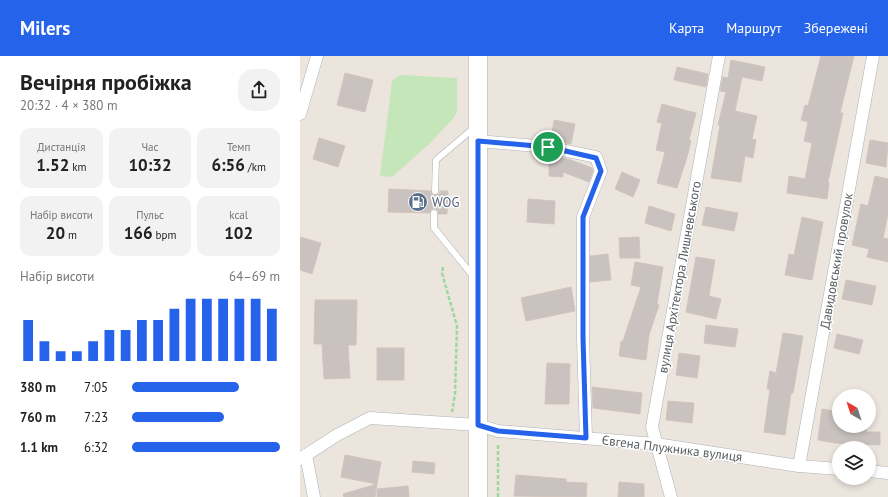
<!DOCTYPE html>
<html lang="uk">
<head>
<meta charset="utf-8">
<style>
  :root { --surface:#fff; --page:#f2f2f2; --text:#222; --muted:#767676; --accent:#2563eb }
  body { margin:0; font-family:"PT Sans",sans-serif; background:var(--page); color:var(--text); height:100vh; display:flex; flex-direction:column; font-size:15px; white-space:nowrap }
  * { box-sizing:border-box; margin:0 }
  p { font-size:13px; color:var(--muted) }
  .icon { flex:none; width:22px; height:22px; fill:none; stroke:currentColor; stroke-width:2; stroke-linecap:round; stroke-linejoin:round }
  .map { position:relative; flex:1; overflow:hidden }
  .drawer { display:flex; flex-direction:column; background:var(--surface); width:300px }
  .drawer>* { flex:none }
  .needle { width:26px; rotate:321deg }
  .fabs { position:absolute; left:532px; top:333px; display:grid; gap:8px }
  .fabs a { display:grid; place-items:center; width:44px; height:44px; border-radius:50%; background:var(--surface); box-shadow:0 2px 6px #0003; font-size:20px }
  .pin { position:absolute; display:grid; place-items:center; width:34px; height:34px; color:#fff; margin:-17px; border:2px solid #fff; border-radius:50%; box-shadow:0 1px 4px #0007 }
  .round { display:grid; place-items:center; flex:none; width:42px; height:42px; border-radius:16px; background:var(--page) }
  .summary { display:flex; align-items:center; justify-content:space-between; height:68px; padding:0 20px }
  h1 { font-size:22px; font-weight:700; line-height:30px }
  .metrics { display:grid; grid-template-columns:repeat(3,1fr); gap:6px; height:68px; padding:4px 20px }
  .metrics div { display:grid; align-content:center; border-radius:10px; background:var(--page); text-align:center }
  .metrics b { font-size:17px; font-weight:700 }
  .metrics small { font-size:11px; font-weight:400 }
  .metrics p { font-size:11px }
  .chart { height:112px; padding:8px 20px }
  .chart p { display:flex; justify-content:space-between }
  .chart svg { width:100%; height:72px; margin-top:4px; stroke:var(--accent); stroke-width:6 }
  ul { padding:0 20px; list-style:none; font-size:13px }
  li { display:grid; grid-template-columns:64px 48px 1fr; align-items:center; height:30px }
  li i { height:10px; border-radius:5px; background:var(--accent) }
  header { display:flex; align-items:center; gap:24px; box-sizing:border-box; height:56px; padding:0 20px; background:var(--accent); color:#fff }
  header strong { font-size:19px }
  nav { display:flex; gap:22px; margin-inline-start:auto; font-size:14px }
  main { display:flex; flex:1; min-height:0 }
  .map>svg:first-child { display:block }
  .green { fill:#c5e6b9 }
  .building { fill:#c9c2be; stroke:#d1c5bd }
  .lines { fill:none; stroke-linecap:round; stroke-linejoin:round }
  .service-casing { stroke:#adb3b6; stroke-width:7 }
  .minor-casing { stroke:#adb3b6; stroke-width:13 }
  .secondary-casing { stroke:#aeb5b8; stroke-width:19 }
  .path { stroke:#9dd89b; stroke-width:2.5; stroke-dasharray:4 2; stroke-linecap:butt }
  .service { stroke:#fff; stroke-width:6 }
  .minor { stroke:#fff; stroke-width:12 }
  .secondary { stroke:#fff; stroke-width:18 }
  .route-casing { stroke:#fff; stroke-width:8 }
  .route { stroke:#2563eb; stroke-width:5 }
  .labels { text-anchor:middle; stroke-width:3; stroke-linejoin:round; paint-order:stroke }
  .service-label { font-size:13px; fill:#4e5e75; stroke:#fff; text-anchor:start }
  .street-label { font-size:13px; fill:#585e61; stroke:#fff }
</style>
</head>
<body>
<header>
<strong>Milers</strong>
<nav><a>Карта</a><a>Маршрут</a><a>Збережені</a></nav>
</header>
<main>
<section class="drawer">
<div class="summary"><div><h1>Вечірня пробіжка</h1><p>20:32 · 4 × 380 m</p></div><a class="round"><svg class="icon" aria-label="share" viewBox="0 0 24 24"><path d="M12 15V3M7 8l5-5 5 5M5 13v7h14v-7"/></svg></a></div>
<div class="metrics">
<div><p>Дистанція</p><b>1.52<small> km</small></b></div>
<div><p>Час</p><b>10:32</b></div>
<div><p>Темп</p><b>6:56<small> /km</small></b></div>
</div>
<div class="metrics">
<div><p>Набір висоти</p><b>20<small> m</small></b></div>
<div><p>Пульс</p><b>166<small> bpm</small></b></div>
<div><p>kcal</p><b>102</b></div>
</div>
<div class="chart"><p><span>Набір висоти</span>64–69 m</p>
<svg viewBox="0 0 160 44" preserveAspectRatio="none"><path d="M5 44V19M15 44V32M25 44V38M35 44V38M45 44V32M55 44V25M65 44V25M75 44V19M85 44V19M95 44V12M105 44V6M115 44V6M125 44V6M135 44V6M145 44V6M155 44V12"/></svg>
</div>
<ul>
<li><b>380 m</b>7:05<i style="width:72%"></i></li>
<li><b>760 m</b>7:23<i style="width:62%"></i></li>
<li><b>1.1 km</b>6:32<i style="width:100%"></i></li>
</ul>
</section>
<div class="map">
<svg width="588" height="441" viewBox="0 0 588 441">
  <rect width="100%" height="100%" fill="#ece5de"/>
  <polygon class="green" points="100,19 157,22 157,56 152,64 129,88 92,121 80,120 92,25"/>
  <g class="building">
    <polygon points="521,0 554,0 540,57 543,57 528,126 529,127 527,143 487,137 489,120 505,123 512,87 504,85 508,66 501,64 505,49 508,50"/>
    <polygon points="431,4 465,11 462,25 442,21 435,55 457,60 452,83 456,84 453,102 445,100 441,126 411,122 420,69 418,69 426,36 420,35 423,21 428,22"/>
    <polygon points="377,11 408,18 406,31 374,24"/>
    <polygon points="45,17 73,24 65,56 37,49"/>
    <polygon points="362,48 396,57 389,84 391,85 387,101 377,132 357,127 365,96 356,94 362,67 357,66"/>
    <polygon points="254,64 275,68 271,88 251,84"/>
    <polygon points="19,82 45,90 38,111 13,103"/>
    <polygon points="570,84 588,87 586,111 566,107"/>
    <polygon points="249,99 271,104 292,112 293,115 289,126 263,116 263,121 249,120"/>
    <polygon points="322,116 340,124 333,141 315,133"/>
    <polygon points="575,120 588,123 588,158 583,182 588,183 588,206 567,201 569,193 552,189 561,148 568,150"/>
    <polygon points="89,133 131,135 132,139 135,139 139,138 140,135 148,135 147,158 138,158 138,154 134,153 131,153 130,157 88,156"/>
    <polygon points="228,143 255,145 254,168 227,166"/>
    <polygon points="349,150 375,158 371,175 345,167"/>
    <polygon points="406,151 438,157 434,175 402,169"/>
    <polygon points="502,161 523,166 512,224 485,219 489,198 494,199"/>
    <polygon points="0,181 21,187 12,218 0,214"/>
    <polygon points="339,181 340,202 320,202 319,182"/>
    <polygon points="308,198 311,224 290,226 290,200"/>
    <polygon points="396,201 415,204 409,240 421,243 416,263 386,256"/>
    <polygon points="335,206 363,211 357,248 359,249 349,279 346,304 319,300 321,285 323,285 341,231 331,229"/>
    <polygon points="546,224 576,230 572,249 542,243"/>
    <polygon points="271,231 275,255 226,265 221,242"/>
    <polygon points="15,244 57,244 56,289 48,289 50,322 24,323 22,288 14,288"/>
    <polygon points="406,269 438,273 435,291 404,287"/>
    <polygon points="483,277 503,280 493,337 491,337 485,379 464,376 470,333 467,333 470,315 476,317"/>
    <polygon points="537,278 563,284 559,298 534,292"/>
    <rect x="77" y="292" width="27" height="32"/>
    <polygon points="379,297 400,300 397,322 376,319"/>
    <polygon points="247,307 270,308 269,348 245,348"/>
    <polygon points="292,331 342,337 340,358 293,352"/>
    <polygon points="368,345 394,347 392,367 366,364"/>
    <polygon points="522,353 539,356 539,370 567,370 566,376 580,376 580,389 535,387 518,384"/>
    <polygon points="45,399 81,406 77,428 41,421"/>
    <polygon points="113,405 135,407 134,418 112,416"/>
    <polygon points="216,419 266,423 266,426 287,427 286,441 214,440"/>
    <polygon points="319,426 344,428 344,441 318,441"/>
    <polygon points="77,428 75,441 44,441 43,438"/>
    <polygon points="108,430 109,441 77,441 77,433"/>
  </g>
  <g class="lines">
    <g class="service-casing">
      <g id="service">
        <polyline points="135,135 136,104 175,71"/>
        <polyline points="134,157 134,172 173,220"/>
      </g>
    </g>
    <g class="minor-casing">
      <g id="minor">
        <polyline points="0,58 17,0"/>
        <polyline points="178,85 248,91 296,101 301,115 283,161 283,282 286,382"/>
        <polyline points="6,399 14,441"/>
        <polyline points="0,403 37,379 70,362 178,369 198,375 356,388 499,410 539,413"/>
        <polyline points="499,410 573,0"/>
        <polyline points="569,415 588,417"/>
        <polyline points="371,441 352,371 419,0"/>
      </g>
    </g>
    <g class="secondary-casing">
      <polyline id="secondary" points="178,441 178,0"/>
    </g>
    <g class="path">
      <polyline points="143,211 142,217 157,270 155,338 152,356"/>
      <polyline points="198,441 198,388"/>
    </g>
    <use href="#service" class="service"/>
    <use href="#minor" class="minor"/>
    <use href="#secondary" class="secondary"/>
  </g>
  <g class="lines">
    <g class="route-casing">
      <polygon id="route" points="178,85 248,91 296,102 301,115 283,161 283,282 286,382 198,375 178,369"/>
    </g>
    <use href="#route" class="route"/>
  </g>
  <defs>
    <g id="fuel-disc" transform="scale(1)"><circle r="9.5" fill="#5c6f8a" stroke="#fff"/><path d="M-5.5-6h7V0h2V4h1.3V-2.5L3-4.5l.8-.8L6-3V5H2.5V1h-1V6h-7ZM-4.2-4.7v3.2H.2V-4.7Z" fill="#fff"/></g>
  </defs>
  <g fill-rule="evenodd">
    <use href="#fuel-disc" x="118" y="146"/>
  </g>
  <g class="labels">
    <g class="service-label">
      <text x="132" y="151">WOG</text>
    </g>
    <g class="street-label">
      <text transform="translate(536 205) rotate(-80)" y="5">Давидовський провулок</text>
      <text transform="translate(379 221) rotate(-80)" y="5">вулиця Архітектора Лишневського</text>
      <text transform="translate(372 392) rotate(7)" y="5">Євгена Плужника вулиця</text>
    </g>
  </g>
</svg>
<div class="fabs">
<a><svg class="needle" viewBox="-14 -14 28 28"><path d="M0-13l5 13h-10z" fill="#e53935"/><path d="M0 13l5-13h-10z" fill="#767676"/></svg></a>
<a><svg class="icon" aria-label="layers" viewBox="0 0 24 24"><path d="M12 4l9 5-9 5-9-5zM3 14l9 5 9-5"/></svg></a>
</div>
<div class="pin" style="left:248px;top:91px;background:#1e9e55"><svg class="icon" aria-label="arrive" viewBox="0 0 24 24"><path d="M6 21V4h12l-3 4 3 4H6"/></svg></div>
</div>
</main>
</body>
</html>
